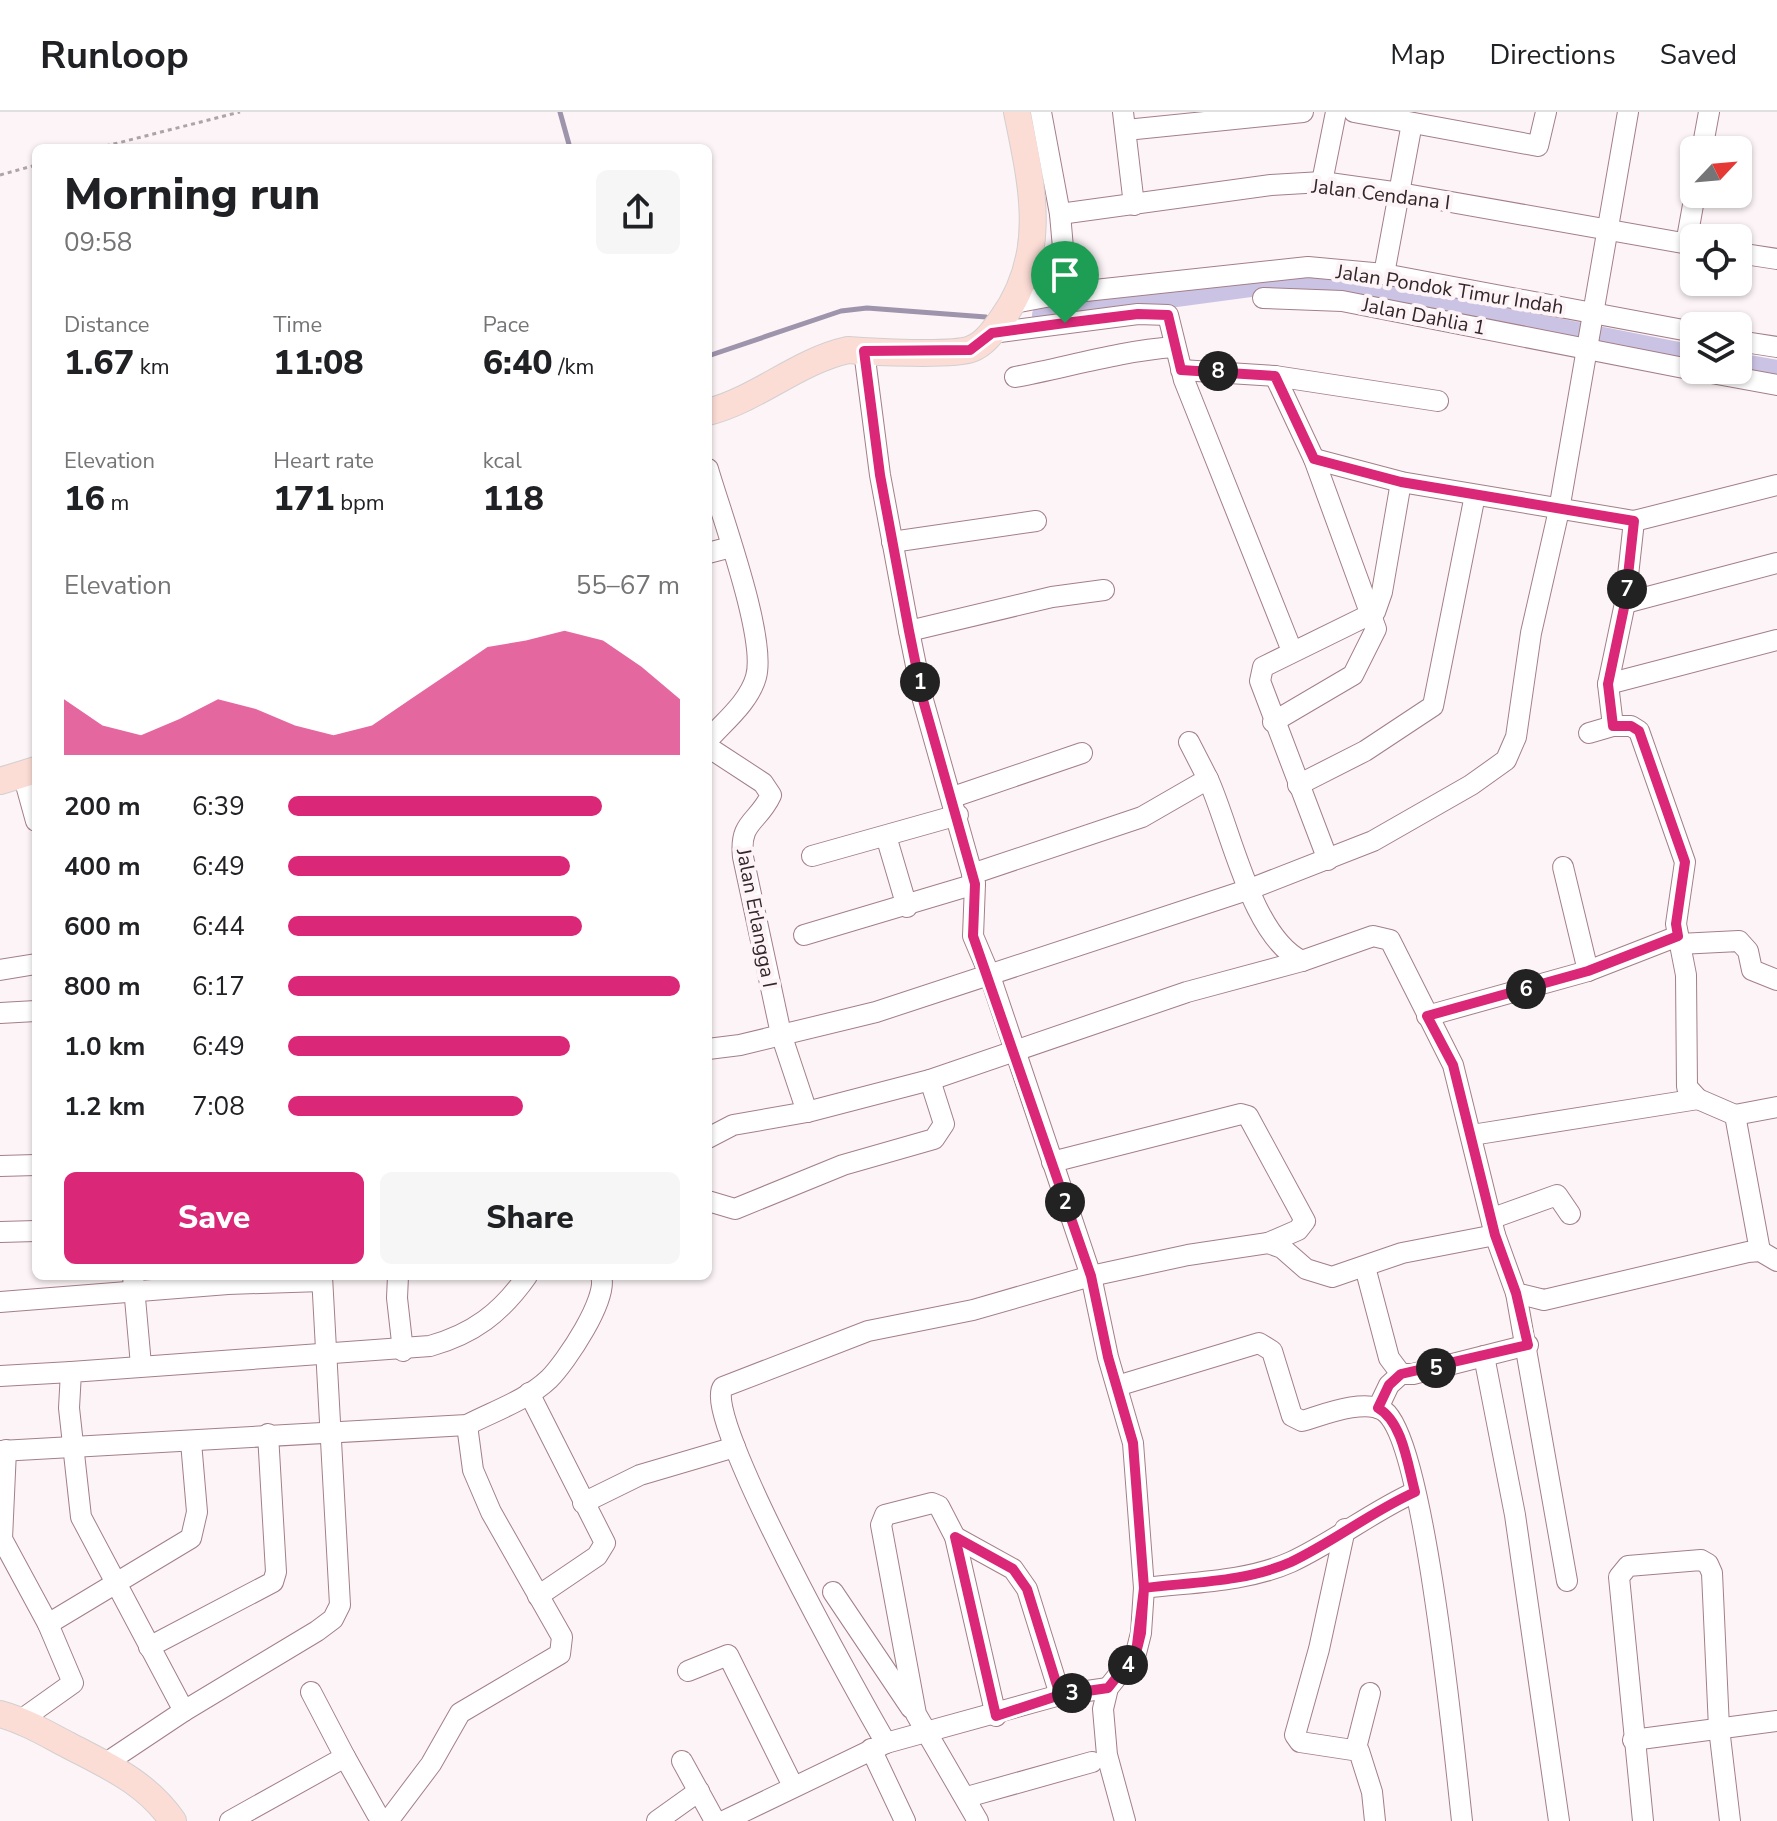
<!DOCTYPE html>
<html lang="en">
<head>
<meta charset="utf-8">
<style>
  :root { --surface:#fff; --page:#f6f6f6; --text:#202124; --muted:#757577; --line:#e0e0e0; --accent:#db2777 }
  body { margin:0; font-family:"Nunito Sans",sans-serif; background:var(--page); color:var(--text); height:100vh; display:flex; flex-direction:column; font-size:30px; white-space:nowrap }
  * { box-sizing:border-box; margin:0 }
  p { font-size:26px; color:var(--muted) }
  .icon { flex:none; width:44px; height:44px; fill:none; stroke:currentColor; stroke-width:2; stroke-linecap:round; stroke-linejoin:round }
  .map { position:relative; flex:1; overflow:hidden }
  .details { position:absolute; left:32px; top:32px; width:680px; height:1136px; display:flex; flex-direction:column; background:var(--surface); border-radius:12px; box-shadow:0 2px 6px #0004 }
  .details>* { flex:none }
  .needle { width:52px; rotate:64deg }
  .fabs { position:absolute; left:1680px; top:24px; display:grid; gap:16px }
  .fabs a { display:grid; place-items:center; width:72px; height:72px; border-radius:12px; background:var(--surface); box-shadow:0 2px 6px #0004; font-size:40px }
  .pin { position:absolute; display:grid; place-items:center; width:68px; height:68px; color:#fff; margin:-82px -34px; border-radius:50% 50% 50% 0; rotate:-45deg; box-shadow:0 0 8px #0007 }
  .pin .icon { rotate:45deg }
  .km { position:absolute; width:40px; height:40px; margin:-20px; border-radius:50%; background:#222; color:#fff; font-size:22px; line-height:40px; text-align:center }
  .round { display:grid; place-items:center; flex:none; width:84px; height:84px; border-radius:12px; background:var(--page) }
  .overview { display:flex; align-items:center; justify-content:space-between; height:136px; padding:0 32px }
  h1 { font-size:44px; font-weight:800; line-height:60px }
  .figures { display:grid; grid-template-columns:repeat(3,1fr); gap:12px; height:136px; padding:8px 32px }
  .figures div { display:grid; align-content:center }
  .figures b { font-size:34px; font-weight:800 }
  .figures small { font-size:22px; font-weight:400 }
  .figures p { font-size:22px }
  .chart { height:224px; padding:16px 32px }
  .chart p { display:flex; justify-content:space-between }
  .chart svg { width:100%; height:144px; margin-top:8px; fill:var(--accent); opacity:.7 }
  .action { display:flex; gap:16px; margin-top:auto; padding:16px 32px }
  .action a { flex:1; height:92px; border-radius:12px; background:var(--accent); color:#fff; font-size:32px; font-weight:800; line-height:92px; text-align:center }
  .action a+a { background:var(--page); color:var(--text) }
  ul { padding:0 32px; list-style:none; font-size:26px }
  li { display:grid; grid-template-columns:128px 96px 1fr; align-items:center; height:60px }
  li i { height:20px; border-radius:10px; background:var(--accent) }
  header { display:flex; align-items:center; gap:48px; box-sizing:border-box; height:112px; padding:0 40px; background:var(--surface); border-bottom:2px solid var(--line) }
  header strong { font-size:38px }
  nav { display:flex; gap:44px; margin-inline-start:auto; font-size:28px }
  .map>svg:first-child { display:block }
  .lines { fill:none; stroke-linecap:round; stroke-linejoin:round }
  .stream { stroke:#9e94ac; stroke-width:5 }
  .canal { stroke:#cbc3e3; stroke-width:20 }
  .minor-casing { stroke:#a37f89; stroke-width:22 }
  .major-casing { stroke:#d3cfd0; stroke-width:28 }
  .path { stroke:#aea3a6; stroke-width:3; stroke-dasharray:4 4; stroke-linecap:butt }
  .minor { stroke:#fff; stroke-width:20 }
  .major { stroke:#fcddd6; stroke-width:26 }
  .route-casing { stroke:#fff; stroke-width:16 }
  .route { stroke:#db2777; stroke-width:10 }
  .labels { text-anchor:middle; stroke-width:8; stroke-linejoin:round; paint-order:stroke }
  .street-label { font-size:20px; fill:#35262a; stroke:#fcf4f6 }
</style>
</head>
<body>
<header>
<strong>Runloop</strong>
<nav><a>Map</a><a>Directions</a><a>Saved</a></nav>
</header>
<div class="map">
<svg width="1777" height="1709" viewBox="0 0 1777 1709">
  <rect width="100%" height="100%" fill="#fcf4f6"/>
  <g class="lines">
    <g class="stream">
      <polyline points="560,0 570,36"/>
      <polyline points="708,244 841,199 867,196 986,205"/>
    </g>
    <g class="canal">
      <polyline points="1042,203 1288,170 1329,171 1694,243"/>
      <polyline points="1738,251 1777,258"/>
    </g>
    <g class="minor-casing">
      <g id="minor">
        <polyline points="1041,0 1060,102 1067,181"/>
        <polyline points="1123,0 1134,93"/>
        <polyline points="1354,0 1538,34 1546,0"/>
        <polyline points="1126,18 1303,0"/>
        <polyline points="1702,38 1709,0"/>
        <polyline points="1322,70 1336,0"/>
        <polyline points="1060,102 1271,73 1322,70 1400,81 1694,133"/>
        <polyline points="1686,132 1695,82"/>
        <polyline points="1738,141 1777,147"/>
        <polyline points="1384,162 1412,11"/>
        <polyline points="1263,186 1342,189 1694,258"/>
        <polyline points="1014,191 1067,181 1308,155 1384,162 1694,220"/>
        <polyline points="992,221 1138,202 1168,203 1184,268 1292,539"/>
        <polyline points="1738,229 1777,235"/>
        <polyline points="864,239 880,363 909,519 923,588 975,772 973,824 990,864 1091,1164 1108,1245 1133,1331 1144,1476 1141,1521 1136,1541 1108,1576 1103,1597 1107,1643 1125,1709"/>
        <polyline points="1181,258 1275,264 1438,289"/>
        <polyline points="1695,258 1777,273"/>
        <path d="M1015,265C1068,255 1120,239 1174,235"/>
        <polyline points="1314,347 1401,370 1634,409 1777,373"/>
        <path d="M708,357C721,402 767,526 756,565C749,590 725,609 708,628"/>
        <polyline points="892,430 1036,409"/>
        <polyline points="708,441 731,435"/>
        <polyline points="1625,491 1777,451"/>
        <polyline points="909,519 1052,485 1104,478"/>
        <polyline points="1608,572 1777,528"/>
        <polyline points="1273,610 1353,563 1376,517 1314,347 1275,264"/>
        <polyline points="1613,614 1631,614 1639,619 1685,750 1676,812 1686,863 1687,975 1698,987 1735,1003 1760,1139"/>
        <polyline points="1589,621 1613,614 1608,572 1625,491 1634,409"/>
        <path d="M708,635L763,671L771,683C758,711 739,709 743,745L781,922L807,1000"/>
        <polyline points="23,662 36,709"/>
        <path d="M1208,667C1231,717 1251,824 1302,849"/>
        <polyline points="1298,673 1365,639 1433,594 1475,383"/>
        <polyline points="953,685 1082,641"/>
        <polyline points="886,724 907,795"/>
        <polyline points="812,744 958,703"/>
        <polyline points="1328,748 1260,569 1263,555 1375,500 1382,480 1401,370"/>
        <polyline points="1563,755 1588,859"/>
        <polyline points="972,762 1142,705 1208,667 1189,630"/>
        <polyline points="804,823 975,772"/>
        <polyline points="1679,832 1739,829 1748,839 1752,858 1777,868"/>
        <polyline points="0,858 36,852"/>
        <polyline points="0,901 36,899"/>
        <polyline points="1427,904 1588,859 1678,824"/>
        <polyline points="708,937 740,933 876,900 1250,777 1373,729 1471,673 1506,648 1516,625 1531,521 1559,398 1628,0"/>
        <polyline points="1735,1003 1777,995"/>
        <polyline points="1472,1023 1698,987"/>
        <polyline points="708,1026 733,1013 807,1000 930,968 1187,880 1302,849 1373,824 1390,828 1453,953 1495,1123 1516,1181 1544,1188 1748,1140 1760,1139 1777,1149"/>
        <polyline points="1052,1050 1241,1002 1248,1004 1305,1109 1298,1118 1268,1131"/>
        <polyline points="0,1054 36,1053"/>
        <polyline points="708,1089 735,1097 843,1053 934,1027 944,1012 930,968"/>
        <polyline points="1493,1106 1557,1083 1570,1102"/>
        <polyline points="0,1120 36,1119"/>
        <polyline points="1365,1155 1389,1246 1401,1262 1413,1262 1528,1233"/>
        <polyline points="133,1164 141,1253"/>
        <polyline points="398,1164 397,1186 403,1239"/>
        <polyline points="1516,1181 1567,1469"/>
        <polyline points="0,1190 228,1172 322,1169"/>
        <polyline points="1484,1244 1515,1403 1559,1709"/>
        <polyline points="0,1264 71,1260"/>
        <path d="M1117,1274L1259,1231L1272,1239L1292,1304L1302,1309C1323,1303 1365,1286 1384,1299C1425,1329 1455,1646 1462,1709"/>
        <polyline points="529,1281 605,1431 597,1444 538,1484"/>
        <polyline points="1378,1296 1389,1273 1401,1262"/>
        <polyline points="6,1338 2,1427 48,1512 73,1571 21,1608"/>
        <path d="M0,1339L467,1313C494,1299 527,1288 549,1267C566,1250 609,1186 601,1164"/>
        <polyline points="583,1391 640,1363 735,1335"/>
        <polyline points="1345,1417 1319,1537 1295,1623 1300,1630 1359,1639 1372,1680 1375,1709"/>
        <polyline points="955,1425 1013,1457 1027,1477 1060,1583"/>
        <path d="M1144,1476C1192,1470 1246,1470 1291,1450C1334,1430 1371,1400 1415,1380"/>
        <polyline points="833,1480 911,1596"/>
        <polyline points="48,1512 191,1426 197,1400 191,1330"/>
        <polyline points="149,1535 273,1470 276,1460 268,1322"/>
        <polyline points="688,1559 728,1543 793,1674"/>
        <polyline points="184,1599 317,1519 333,1507 340,1493 322,1164"/>
        <polyline points="1633,1628 1777,1609"/>
        <path d="M886,1631C862,1590 700,1302 723,1275L868,1219L973,1198L1091,1164L1188,1143L1268,1131L1282,1136L1306,1157L1332,1165L1402,1141L1495,1123"/>
        <polyline points="1356,1636 1370,1581"/>
        <polyline points="871,1637 905,1709"/>
        <polyline points="345,1645 377,1702"/>
        <polyline points="682,1649 715,1709"/>
        <path d="M106,1651L184,1599L81,1405L69,1296L71,1260L430,1234C473,1222 501,1201 527,1164"/>
        <polyline points="967,1685 1092,1650"/>
        <polyline points="230,1709 345,1645 311,1580"/>
        <polyline points="388,1709 431,1652 460,1601 560,1542 562,1525 491,1400 473,1358 467,1313"/>
        <polyline points="657,1709 699,1679"/>
        <polyline points="724,1709 886,1631 1060,1583 1108,1576"/>
        <polyline points="978,1709 916,1602 881,1413 885,1403 932,1391 939,1394 955,1425 996,1604"/>
        <polyline points="1643,1709 1619,1465 1628,1454 1701,1448 1708,1452 1712,1461 1719,1616 1730,1709"/>
      </g>
    </g>
    <g class="major-casing">
      <g id="major">
        <path d="M708,300C758,287 798,249 848,238C872,240 953,244 971,237C985,232 994,218 1002,207C1049,142 1032,73 1017,0"/>
        <polyline points="0,669 36,658"/>
        <path d="M0,1602C25,1609 45,1621 68,1633C108,1654 146,1670 173,1709"/>
      </g>
    </g>
    <g class="path">
      <polyline points="98,36 240,0"/>
      <polyline points="0,63 36,53"/>
    </g>
    <use href="#minor" class="minor"/>
    <use href="#major" class="major"/>
  </g>
  <g class="lines">
    <g class="route-casing">
      <path id="route" d="M1065,211L992,221L970,238L864,239L880,363L909,519L923,588L975,772L973,824L1091,1164L1108,1245L1133,1331L1144,1476L1141,1521L1136,1541L1108,1576L1060,1583L1027,1477L1013,1457L955,1425L996,1604L1060,1583L1108,1576L1136,1541L1144,1476C1192,1470 1246,1470 1291,1450C1333,1430 1371,1400 1415,1380C1408,1355 1403,1310 1378,1296L1389,1273L1401,1262L1528,1233L1516,1181L1495,1123L1453,953L1427,904L1588,859L1678,824L1676,812L1685,750L1639,619L1631,614H1613L1608,572L1625,491L1634,409L1401,370L1314,347L1275,264L1181,258L1168,203L1138,202L1065,211"/>
    </g>
    <use href="#route" class="route"/>
  </g>
  <g class="labels">
    <g class="street-label">
      <text transform="translate(1381 82) rotate(7)" y="7">Jalan Cendana I</text>
      <text transform="translate(1450 177) rotate(9)" y="7">Jalan Pondok Timur Indah</text>
      <text transform="translate(1424 204) rotate(11)" y="7">Jalan Dahlia 1</text>
      <text transform="translate(757 806) rotate(79)" y="7">Jalan Erlangga I</text>
    </g>
  </g>
</svg>
<div class="fabs">
<a><svg class="needle" viewBox="-14 -14 28 28"><path d="M0-13l5 13h-10z" fill="#e53935"/><path d="M0 13l5-13h-10z" fill="#757577"/></svg></a>
<a><svg class="icon" aria-label="locate" viewBox="0 0 24 24"><circle cx="12" cy="12" r="6"/><path d="M12 2v4M12 18v4M2 12h4M18 12h4"/></svg></a>
<a><svg class="icon" aria-label="layers" viewBox="0 0 24 24"><path d="M12 4l9 5-9 5-9-5zM3 14l9 5 9-5"/></svg></a>
</div>
<div class="pin" style="left:1065px;top:211px;background:#1e9e55"><svg class="icon" aria-label="arrive" viewBox="0 0 24 24"><path d="M6 21V4h12l-3 4 3 4H6"/></svg></div>
<b class="km" style="left:920px;top:570px">1</b>
<b class="km" style="left:1065px;top:1090px">2</b>
<b class="km" style="left:1072px;top:1581px">3</b>
<b class="km" style="left:1128px;top:1553px">4</b>
<b class="km" style="left:1436px;top:1256px">5</b>
<b class="km" style="left:1526px;top:877px">6</b>
<b class="km" style="left:1627px;top:477px">7</b>
<b class="km" style="left:1218px;top:259px">8</b>
<section class="details">
<div class="overview"><div><h1>Morning run</h1><p>09:58</p></div><a class="round"><svg class="icon" aria-label="share" viewBox="0 0 24 24"><path d="M12 15V3M7 8l5-5 5 5M5 13v7h14v-7"/></svg></a></div>
<div class="figures">
<div><p>Distance</p><b>1.67<small> km</small></b></div>
<div><p>Time</p><b>11:08</b></div>
<div><p>Pace</p><b>6:40<small> /km</small></b></div>
</div>
<div class="figures">
<div><p>Elevation</p><b>16<small> m</small></b></div>
<div><p>Heart rate</p><b>171<small> bpm</small></b></div>
<div><p>kcal</p><b>118</b></div>
</div>
<div class="chart"><p><span>Elevation</span>55–67 m</p>
<svg viewBox="0 0 160 44" preserveAspectRatio="none"><path d="M0 44V27L10 35L20 38L30 33L40 27L50 30L60 35L70 38L80 35L90 27L100 19L110 11L120 9L130 6L140 9L150 17L160 27V44z"/></svg>
</div>
<ul>
<li><b>200 m</b>6:39<i style="width:80%"></i></li>
<li><b>400 m</b>6:49<i style="width:72%"></i></li>
<li><b>600 m</b>6:44<i style="width:75%"></i></li>
<li><b>800 m</b>6:17<i style="width:100%"></i></li>
<li><b>1.0 km</b>6:49<i style="width:72%"></i></li>
<li><b>1.2 km</b>7:08<i style="width:60%"></i></li>
</ul>
<div class="action"><a>Save</a><a>Share</a></div>
</section>
</div>
</body>
</html>
